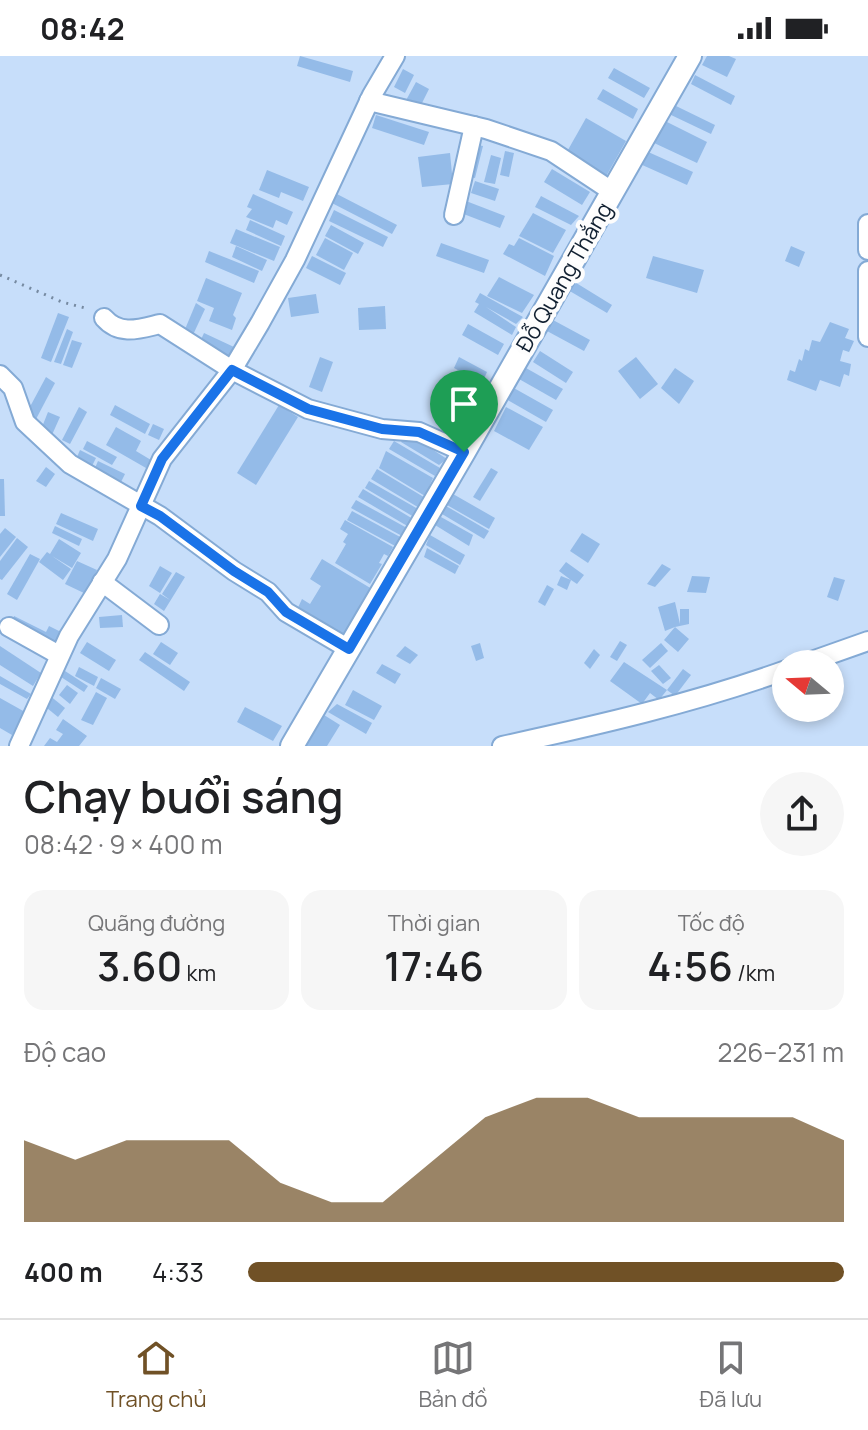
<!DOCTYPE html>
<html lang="vi">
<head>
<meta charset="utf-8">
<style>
  :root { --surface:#fff; --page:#f6f6f6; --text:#202124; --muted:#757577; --line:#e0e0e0; --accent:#705126 }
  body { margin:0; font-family:Manrope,sans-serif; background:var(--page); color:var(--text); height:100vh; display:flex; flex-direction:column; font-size:30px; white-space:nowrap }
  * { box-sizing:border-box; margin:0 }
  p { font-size:26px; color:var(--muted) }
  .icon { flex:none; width:44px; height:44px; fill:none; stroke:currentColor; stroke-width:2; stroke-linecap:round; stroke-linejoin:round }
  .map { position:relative; height:690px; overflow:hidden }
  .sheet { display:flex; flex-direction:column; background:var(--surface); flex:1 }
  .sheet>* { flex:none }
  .needle { width:52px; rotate:289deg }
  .fabs { position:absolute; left:772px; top:594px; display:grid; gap:16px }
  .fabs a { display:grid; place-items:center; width:72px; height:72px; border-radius:50%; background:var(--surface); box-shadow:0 4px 12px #0003; font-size:40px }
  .pin { position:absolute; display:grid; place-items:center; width:68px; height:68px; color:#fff; margin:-82px -34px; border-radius:50% 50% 50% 0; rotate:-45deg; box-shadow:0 0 8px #0007 }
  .pin .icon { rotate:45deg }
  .round { display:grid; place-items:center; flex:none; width:84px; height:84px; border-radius:42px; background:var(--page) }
  .overview { display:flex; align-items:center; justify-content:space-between; height:136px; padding:0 24px }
  h1 { font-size:44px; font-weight:600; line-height:60px }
  .figures { display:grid; grid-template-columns:repeat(3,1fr); gap:12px; height:136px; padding:8px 24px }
  .figures div { display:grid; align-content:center; border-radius:20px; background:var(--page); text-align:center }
  .figures b { font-size:40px; font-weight:600 }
  .figures small { font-size:22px; font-weight:400 }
  .figures p { font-size:22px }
  .chart { height:224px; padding:16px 24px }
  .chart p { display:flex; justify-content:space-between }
  .chart svg { width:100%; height:144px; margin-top:8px; fill:var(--accent); opacity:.7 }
  ul { padding:0 24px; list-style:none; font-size:26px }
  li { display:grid; grid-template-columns:128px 96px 1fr; align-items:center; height:60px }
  li i { height:20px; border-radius:10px; background:var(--accent) }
  .status { display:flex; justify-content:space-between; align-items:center; height:56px; padding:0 40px; background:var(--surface); direction:ltr }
  .status svg { height:22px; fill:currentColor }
  .dock { display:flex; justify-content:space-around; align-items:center; height:112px; border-top:2px solid var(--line); background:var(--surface); font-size:22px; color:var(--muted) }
  .dock a { display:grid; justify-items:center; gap:4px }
  .dock .selected { color:var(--accent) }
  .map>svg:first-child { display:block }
  .building { fill:#94bbe8 }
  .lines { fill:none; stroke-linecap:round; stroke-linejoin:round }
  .minor-casing { stroke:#84aad5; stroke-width:22 }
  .tertiary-casing { stroke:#84aad5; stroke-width:26 }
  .path { stroke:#768aa1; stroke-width:3; stroke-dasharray:2 6; stroke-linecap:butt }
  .minor { stroke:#fff; stroke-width:18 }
  .tertiary { stroke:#fff; stroke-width:22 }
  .route-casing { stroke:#fff; stroke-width:16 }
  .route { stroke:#1a73e8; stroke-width:10 }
  .labels { text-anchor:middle; stroke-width:8; stroke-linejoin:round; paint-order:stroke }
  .street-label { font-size:22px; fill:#112031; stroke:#fdfdfd }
</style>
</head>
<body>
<div class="status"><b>08:42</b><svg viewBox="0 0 49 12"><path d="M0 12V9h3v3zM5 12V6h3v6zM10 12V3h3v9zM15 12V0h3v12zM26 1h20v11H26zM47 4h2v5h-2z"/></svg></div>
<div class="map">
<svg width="868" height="690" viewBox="0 0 868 690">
  <rect width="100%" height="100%" fill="#c7defa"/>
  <g class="building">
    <polygon points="300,0 353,15 350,26 297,10"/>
    <polygon points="707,0 729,0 736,3 727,21 702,9"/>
    <polygon points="614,12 650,32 644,42 608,22"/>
    <polygon points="403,13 414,19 405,37 394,31"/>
    <polygon points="695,19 735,40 731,49 691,28"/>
    <polygon points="416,26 429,33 418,55 404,48"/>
    <polygon points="603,33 638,53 633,63 597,43"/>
    <polygon points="674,49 715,69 711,78 669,58"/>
    <polygon points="376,59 429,76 424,89 372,72"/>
    <polygon points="586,62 626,85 604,124 564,101"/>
    <polygon points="663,64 707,86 697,107 652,86"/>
    <polygon points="473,88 483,90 475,122 465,120"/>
    <polygon points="505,95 514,97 509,121 500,119"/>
    <polygon points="646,95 693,116 687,129 640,108"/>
    <polygon points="450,97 453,128 422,131 418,101"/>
    <polygon points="491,99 501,102 495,128 484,126"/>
    <polygon points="552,113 590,136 582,149 544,126"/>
    <polygon points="267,114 309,131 303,145 281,136 279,142 259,134"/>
    <polygon points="475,125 499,133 495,145 471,137"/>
    <polygon points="333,136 397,169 392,178 328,145"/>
    <polygon points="253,138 293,156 287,169 276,164 273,172 246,161 252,153 247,151"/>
    <polygon points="541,140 579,160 571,169 535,151"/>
    <polygon points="466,145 505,160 500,172 461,157"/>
    <polygon points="334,154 388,181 383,191 329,165"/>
    <polygon points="533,157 566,174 553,197 519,180"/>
    <polygon points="250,164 285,180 281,190 246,174"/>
    <polygon points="331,169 364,187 358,198 325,180"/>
    <polygon points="236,173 280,191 274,205 230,187"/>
    <polygon points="325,182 353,197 344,214 316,199"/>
    <polygon points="519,182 554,200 545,220 503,198 509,188 514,190"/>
    <polygon points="441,187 489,204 484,217 436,200"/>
    <polygon points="236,190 267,204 262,215 232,201"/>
    <polygon points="791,190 805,196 799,211 785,205"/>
    <polygon points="209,195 259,215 254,227 205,206"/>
    <polygon points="312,200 346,217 340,229 306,212"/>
    <polygon points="653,200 704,214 697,237 646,222"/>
    <polygon points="499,221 534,239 522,257 487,240"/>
    <polygon points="206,222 242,237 233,259 236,262 232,274 209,265 214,252 197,245"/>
    <polygon points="573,225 612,249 607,257 568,234"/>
    <polygon points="480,237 523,261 516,268 486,251 516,271 512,279 474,256 479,248 475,246"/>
    <polygon points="316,238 319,257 291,261 288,242"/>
    <polygon points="196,247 205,253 192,281 183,278"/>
    <polygon points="385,250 386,273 359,274 358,252"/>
    <polygon points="58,257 69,261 51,306 41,302"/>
    <polygon points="553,264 590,284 584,295 547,275"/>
    <polygon points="830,266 849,273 845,282 854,285 849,296 843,294 840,305 851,308 849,320 844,318 840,331 820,324 816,335 787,324 790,314 795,316 799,303 802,305 805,293 809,295 812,284 820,286"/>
    <polygon points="468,268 504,288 498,299 462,279"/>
    <polygon points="67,273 73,276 61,308 54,306"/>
    <polygon points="204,277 234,291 230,301 199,288"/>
    <polygon points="72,284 82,287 72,312 63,309"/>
    <polygon points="540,295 573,316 566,327 533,306"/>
    <polygon points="320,301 333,306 322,336 309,331"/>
    <polygon points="459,301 487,316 482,327 454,312"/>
    <polygon points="636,301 658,328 640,343 618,315"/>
    <polygon points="526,312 563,333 556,344 519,323"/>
    <polygon points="675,312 694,325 679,348 661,332"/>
    <polygon points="46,321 55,327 35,365 25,360"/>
    <polygon points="512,331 553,354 546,366 506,343"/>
    <polygon points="115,349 150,368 145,378 110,359"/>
    <polygon points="279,349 298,361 256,429 237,417"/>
    <polygon points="79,351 87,356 70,388 62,384"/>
    <polygon points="506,351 543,371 529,394 494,375"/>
    <polygon points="48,356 60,361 51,381 40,376"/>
    <polygon points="153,368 164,373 159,384 148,379"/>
    <polygon points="116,371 141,385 136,395 151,404 146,412 106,389"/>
    <polygon points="407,377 447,403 439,409 401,386"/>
    <polygon points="87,385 117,401 112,409 83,393"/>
    <polygon points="394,385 440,412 435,420 389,393"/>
    <polygon points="80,394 96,402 89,416 74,408"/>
    <polygon points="386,395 433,422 425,440 379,412"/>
    <polygon points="98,405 125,418 118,432 92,419"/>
    <polygon points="46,411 55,418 46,431 36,425"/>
    <polygon points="491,412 498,416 480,445 473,441"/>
    <polygon points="377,413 427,443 421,453 371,423"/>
    <polygon points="0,423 4,423 5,460 0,460"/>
    <polygon points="369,425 418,453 414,461 365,432"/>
    <polygon points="363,433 413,463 409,471 358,441"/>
    <polygon points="453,438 495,462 489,473 447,449"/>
    <polygon points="356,444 407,472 402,480 351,452"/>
    <polygon points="446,450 489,475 484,483 442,458"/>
    <polygon points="352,455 402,482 397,491 347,464"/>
    <polygon points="61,457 98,473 93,485 56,468"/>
    <polygon points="441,461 473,479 469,490 435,469"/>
    <polygon points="345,464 393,491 388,500 384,498 379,507 382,508 370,528 335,507 346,488 343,486 348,478 340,473"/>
    <polygon points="55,470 82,483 79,490 52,477"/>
    <polygon points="5,472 16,481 0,501 0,478"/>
    <polygon points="582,477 600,488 588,507 570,495"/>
    <polygon points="430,479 465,499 460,509 426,489"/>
    <polygon points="17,482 28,491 2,524 0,523 0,505"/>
    <polygon points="59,483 81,497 72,512 52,500 71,513 63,524 39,506 47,496 50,498"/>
    <polygon points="427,492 459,510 455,518 424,501"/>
    <polygon points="30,498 40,503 17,544 7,538"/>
    <polygon points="322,503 372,533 343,585 295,558 302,543 310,548 321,530 310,523"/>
    <polygon points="77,505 97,514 86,538 65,528"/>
    <polygon points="566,506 584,519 577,528 571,524 567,534 557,529 561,520 571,524 559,515"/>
    <polygon points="662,508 671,513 655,531 647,528"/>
    <polygon points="160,510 172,517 160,537 149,530"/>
    <polygon points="176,516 185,521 164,555 154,548 160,538 170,544 162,538"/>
    <polygon points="692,520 710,521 706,537 687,536"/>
    <polygon points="834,521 845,524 838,545 827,541"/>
    <polygon points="547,529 554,533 545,550 538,546"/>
    <polygon points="675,546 680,568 680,553 689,553 689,568 675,571 689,583 678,596 664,584 675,571 665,575 658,551"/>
    <polygon points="122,559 123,571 100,572 99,561"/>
    <polygon points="14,560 46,576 49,570 65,578 56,595 9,571"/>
    <polygon points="620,585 627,589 617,605 610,601"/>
    <polygon points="87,586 116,604 109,615 80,597"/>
    <polygon points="161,586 178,597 170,609 153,598"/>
    <polygon points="480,587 484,602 476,605 471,590"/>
    <polygon points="661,587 668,595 650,612 642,604"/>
    <polygon points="0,590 41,617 33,630 0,609"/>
    <polygon points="405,590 418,599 410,608 396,600"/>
    <polygon points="594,593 600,599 590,613 584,607"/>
    <polygon points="145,596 190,626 184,635 139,604"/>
    <polygon points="624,606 667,634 659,644 650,637 642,648 610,625"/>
    <polygon points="382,608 401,618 395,628 376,617"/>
    <polygon points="659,609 671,622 663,628 651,615"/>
    <polygon points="79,611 98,621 94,630 75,620"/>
    <polygon points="683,613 691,619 675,640 667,634"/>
    <polygon points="65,615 88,630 84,636 61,621"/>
    <polygon points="0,620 31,638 27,643 0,628"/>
    <polygon points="101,622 121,633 115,643 96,632"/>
    <polygon points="67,629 78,637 70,648 59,639"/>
    <polygon points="353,634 382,650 374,664 345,649"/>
    <polygon points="96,636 107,642 93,669 81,664"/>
    <polygon points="49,639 65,652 58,661 42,648"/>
    <polygon points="0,642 25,656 12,679 0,672"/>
    <polygon points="337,648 372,667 366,678 328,656"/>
    <polygon points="245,651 282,670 273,685 237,666"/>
    <polygon points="324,659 340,669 327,690 305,690"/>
    <polygon points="63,663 87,680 79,690 44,690 50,682 57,686 63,678 56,674"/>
  </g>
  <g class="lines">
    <g class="minor-casing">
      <g id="minor">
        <polyline points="369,45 486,73 551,95 613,136"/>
        <polyline points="454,159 474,70"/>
        <polyline points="868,168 868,194"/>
        <polyline points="868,215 868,281"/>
        <path d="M104,262C120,280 139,273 160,268L232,314L308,353L382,373L419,376L464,396"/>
        <polyline points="0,319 13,332 25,366 70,408 160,460 234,515 268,536 286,556 349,593"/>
        <polyline points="102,526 159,569"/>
        <polyline points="9,571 59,599"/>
        <polyline points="803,608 868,585"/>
        <polyline points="19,690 69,580 117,503 162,403 232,314 260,267 295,204 372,39 395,0"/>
        <path d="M502,690C598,669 694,647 786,614"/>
      </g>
    </g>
    <g class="tertiary-casing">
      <polyline id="tertiary" points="292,690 464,396 690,0"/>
    </g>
    <polyline class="path" points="0,219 62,246 89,253"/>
    <use href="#minor" class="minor"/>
    <use href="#tertiary" class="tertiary"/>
  </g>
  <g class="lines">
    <g class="route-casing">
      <polygon id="route" points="232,314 308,353 382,373 419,376 464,396 349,593 286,556 268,536 234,515 160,460 141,450 162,403"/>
    </g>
    <use href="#route" class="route"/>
  </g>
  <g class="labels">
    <g class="street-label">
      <text transform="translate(564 221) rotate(-60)" y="8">Đỗ Quang Thắng</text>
    </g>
  </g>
</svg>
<div class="fabs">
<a><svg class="needle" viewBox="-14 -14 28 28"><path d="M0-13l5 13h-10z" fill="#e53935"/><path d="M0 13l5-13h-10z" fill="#757577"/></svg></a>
</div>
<div class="pin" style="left:464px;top:396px;background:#1e9e55"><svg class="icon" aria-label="arrive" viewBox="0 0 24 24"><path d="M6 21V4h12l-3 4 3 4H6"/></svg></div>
</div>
<section class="sheet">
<div class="overview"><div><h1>Chạy buổi sáng</h1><p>08:42 · 9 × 400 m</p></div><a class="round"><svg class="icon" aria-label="share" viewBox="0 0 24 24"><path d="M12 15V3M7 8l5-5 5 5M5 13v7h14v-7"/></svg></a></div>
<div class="figures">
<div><p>Quãng đường</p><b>3.60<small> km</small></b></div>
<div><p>Thời gian</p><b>17:46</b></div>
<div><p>Tốc độ</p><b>4:56<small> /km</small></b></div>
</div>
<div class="chart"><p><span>Độ cao</span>226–231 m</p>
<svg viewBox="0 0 160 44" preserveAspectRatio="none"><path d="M0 44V19L10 25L20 19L30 19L40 19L50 32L60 38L70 38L80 25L90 12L100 6L110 6L120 12L130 12L140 12L150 12L160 19V44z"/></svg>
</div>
<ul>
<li><b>400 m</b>4:33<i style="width:100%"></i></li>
</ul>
</section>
<nav class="dock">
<a class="selected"><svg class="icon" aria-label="home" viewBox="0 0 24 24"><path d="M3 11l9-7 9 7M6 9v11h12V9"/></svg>Trang chủ</a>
<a><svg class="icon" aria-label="map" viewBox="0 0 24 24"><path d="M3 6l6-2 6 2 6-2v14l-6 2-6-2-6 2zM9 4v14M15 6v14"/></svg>Bản đồ</a>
<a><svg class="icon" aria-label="saved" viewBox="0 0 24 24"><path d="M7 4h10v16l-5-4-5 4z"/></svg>Đã lưu</a>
</nav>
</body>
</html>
